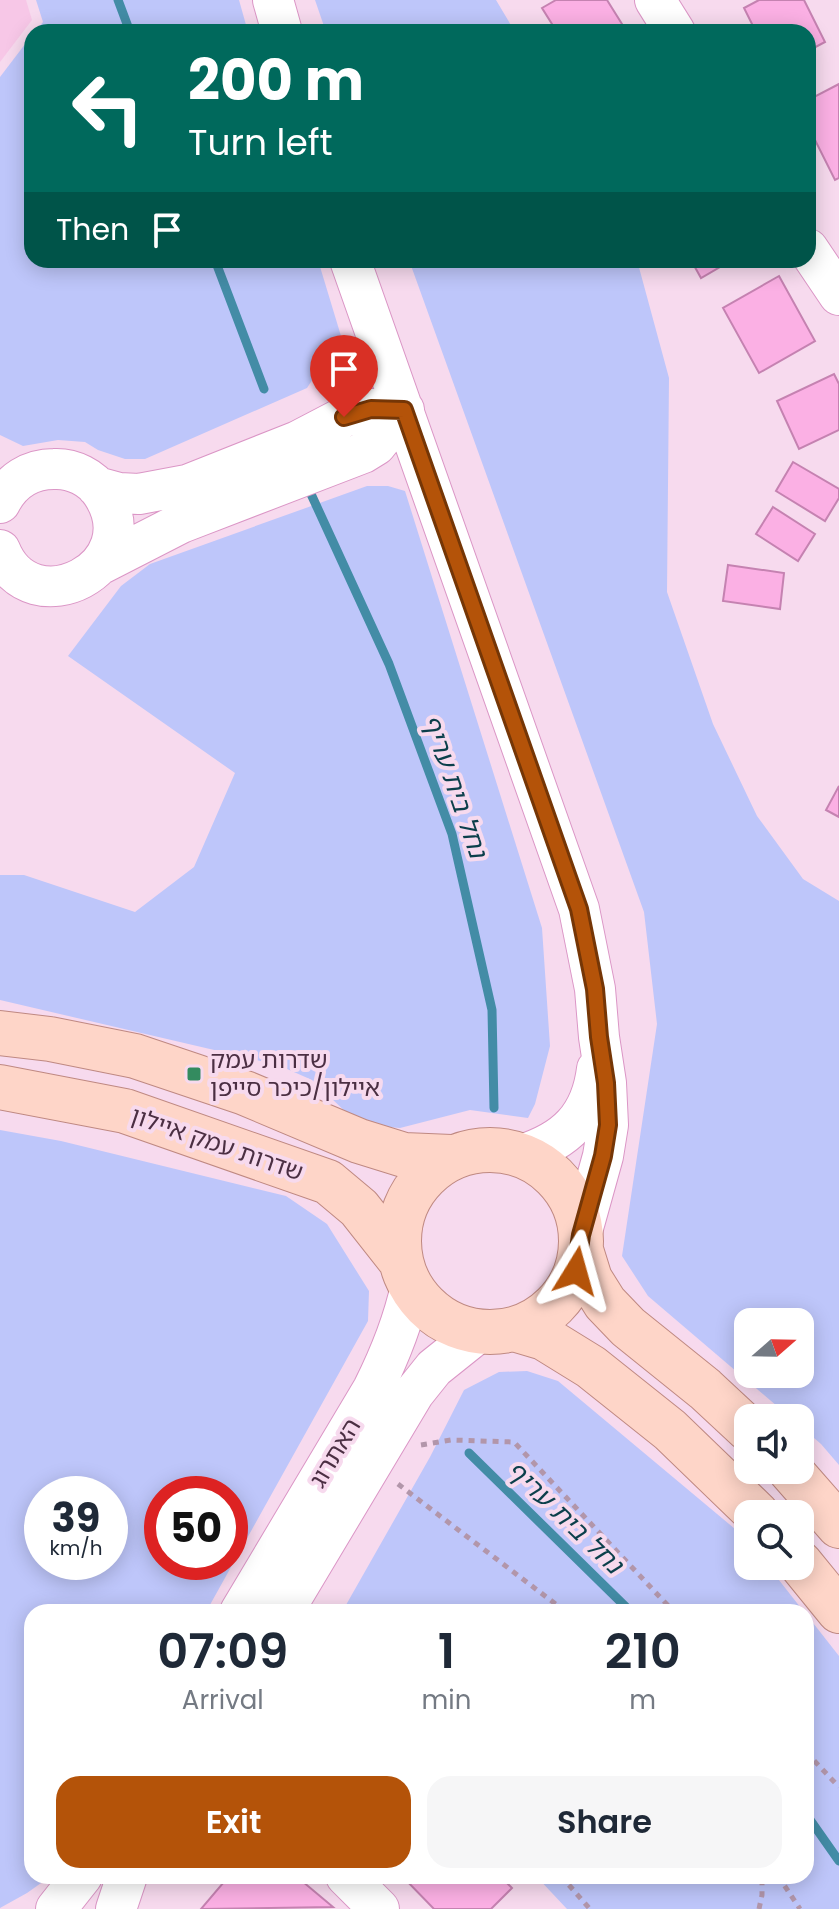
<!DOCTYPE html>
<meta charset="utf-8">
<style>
:root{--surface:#fff;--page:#f6f6f7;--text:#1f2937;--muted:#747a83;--accent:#b45309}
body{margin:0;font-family:Poppins,"Noto Sans Hebrew",sans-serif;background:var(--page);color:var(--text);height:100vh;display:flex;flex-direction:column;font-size:30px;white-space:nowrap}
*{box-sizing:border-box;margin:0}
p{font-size:26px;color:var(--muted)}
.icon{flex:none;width:44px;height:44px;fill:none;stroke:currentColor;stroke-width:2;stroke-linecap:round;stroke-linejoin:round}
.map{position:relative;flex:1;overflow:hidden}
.drawer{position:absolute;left:24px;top:1604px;width:790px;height:280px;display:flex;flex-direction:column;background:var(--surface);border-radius:24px;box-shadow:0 4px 20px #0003}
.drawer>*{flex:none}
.hud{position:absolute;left:24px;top:24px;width:792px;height:244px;border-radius:24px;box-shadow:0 4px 20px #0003;background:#00695c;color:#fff;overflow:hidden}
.needle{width:52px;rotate:70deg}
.controls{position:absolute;left:734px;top:1308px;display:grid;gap:16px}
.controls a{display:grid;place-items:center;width:80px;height:80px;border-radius:16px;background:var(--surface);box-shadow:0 4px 20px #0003;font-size:40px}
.speed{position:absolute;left:24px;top:1476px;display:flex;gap:16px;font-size:40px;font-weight:700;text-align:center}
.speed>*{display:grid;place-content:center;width:104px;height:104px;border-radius:50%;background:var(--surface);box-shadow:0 4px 20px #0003;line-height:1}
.speed small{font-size:20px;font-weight:400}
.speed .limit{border:12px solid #d22;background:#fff;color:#111}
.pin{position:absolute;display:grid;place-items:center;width:68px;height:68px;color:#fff;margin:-82px -34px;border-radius:50% 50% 50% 0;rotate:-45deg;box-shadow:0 0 8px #0007}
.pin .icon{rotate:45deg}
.me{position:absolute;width:88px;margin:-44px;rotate:8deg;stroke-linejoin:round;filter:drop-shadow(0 0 6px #0008)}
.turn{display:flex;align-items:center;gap:28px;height:168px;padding:0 32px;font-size:36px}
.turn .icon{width:104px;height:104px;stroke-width:2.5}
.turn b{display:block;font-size:56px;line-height:68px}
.then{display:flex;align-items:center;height:76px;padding:0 32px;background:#0003;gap:16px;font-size:30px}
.eta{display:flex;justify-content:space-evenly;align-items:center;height:136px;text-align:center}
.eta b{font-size:48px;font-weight:600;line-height:56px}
.action{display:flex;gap:16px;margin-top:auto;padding:16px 32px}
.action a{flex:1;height:92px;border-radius:24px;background:var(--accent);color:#fff;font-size:32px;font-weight:600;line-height:92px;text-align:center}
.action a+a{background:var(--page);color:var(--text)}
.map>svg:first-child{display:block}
</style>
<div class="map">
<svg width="839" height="1909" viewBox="0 0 839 1909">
<rect width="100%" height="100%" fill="#f7daee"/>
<!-- built -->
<path fill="#f7c7e7" d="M0,0H26L32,20L0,62Z"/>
<!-- green -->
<path fill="#bec6fa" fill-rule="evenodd" d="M36,0H239L248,32H35L43,22Z
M315,0H496L515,32H326Z
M32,35V260H318L341,336L307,388L145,459H125L98,450L85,442L58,440L23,446L0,435V77Z
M409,260H637L669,378L667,592L713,724L757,816L803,879L839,901V1465L821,1444L800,1426V1418H791L648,1296L622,1256L657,1024L644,912ZM748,1322H800V1374H748Z
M367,486H388L405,491L542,928L550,1046L535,1104L528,1118L470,1110L400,1128L375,1126L350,1116L312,1080L278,1065L0,1000V875H24L135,912L194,867L235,773L68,656L121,586L150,564Z
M0,1130L61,1141L286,1196L327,1224L369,1291L368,1321L206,1612H32V1876H51L27,1893L0,1908ZM42,1494H110V1562H42ZM162,1494H230V1562H162Z
M527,1371L558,1381L747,1539L748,1566H768L804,1612H342L430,1457L464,1390L499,1372Z
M806,1614L839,1656V1909H567L536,1876H806Z"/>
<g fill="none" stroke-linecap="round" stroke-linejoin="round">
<!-- stream -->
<path stroke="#438ca6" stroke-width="9" d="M118,0L130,32
M215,260L264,389
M311,494L389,664L452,834L492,1010L494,1108
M469,1453L631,1612
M806,1814L839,1861"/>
</g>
<!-- building -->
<path fill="#fbb0e4" stroke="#c582b1" stroke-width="2" d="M556,0H607L627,32H557L542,8Z
M759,0H804L825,42L808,51V32H756L744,8Z
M839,84V178L835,180L808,126V100Z
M691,260H732L701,278Z
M779,276L815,341L759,373L723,308Z
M834,374L839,384V430L799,449L777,401Z
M793,462L839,489V498L825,521L776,491Z
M773,507L815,534L798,561L756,534Z
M728,565L784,573L780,609L723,601Z
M839,786V817L826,810Z
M229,1876H296L333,1907L201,1909Z
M402,1876H500L512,1888L491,1909H434Z"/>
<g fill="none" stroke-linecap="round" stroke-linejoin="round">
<!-- minor casing -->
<g stroke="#db96c6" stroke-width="42">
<path id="minor" d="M273,0L282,32
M655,0L675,32
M808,249L839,295
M350,260L579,909L595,989L599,1037L606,1083L608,1125L603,1156L581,1235
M97,487L119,493L139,494L187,485L298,441L344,417L371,409L404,410
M0,503C11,481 30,469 54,469C73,468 92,478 102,493C151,567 31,628 0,550
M99,565L181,523L363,453L376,445L404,410
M521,1155C566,1141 591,1117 597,1069
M240,1612L373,1389C390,1355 403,1323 411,1286
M283,1612L414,1393L434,1368L479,1332
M346,1876L379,1909
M56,1909L82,1876
M116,1909L127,1876"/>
</g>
<!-- major casing -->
<g stroke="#bf8982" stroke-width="46">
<path id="major" d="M0,1033L50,1039L135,1056L245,1093L359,1141L404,1155L451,1157
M0,1087L125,1111L328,1182L359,1208L400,1260
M399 1241a91 91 0 1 1 182 0a91 91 0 1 1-182 0Z
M581,1250L590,1279L605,1303L628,1327L705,1389L748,1429
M514,1329L544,1338L591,1367L670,1430L757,1514
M790,1470L839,1526
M800,1563L839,1611"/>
</g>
<!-- path -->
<path stroke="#b296aa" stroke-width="5" stroke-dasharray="6 6" stroke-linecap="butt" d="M421,1445L451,1440L514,1442L674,1612
M398,1484L566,1612
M806,1752L839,1787
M561,1876L590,1909
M778,1876L800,1909
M759,1909L762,1895V1876"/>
<!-- minor -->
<use href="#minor" stroke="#fff" stroke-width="40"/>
<!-- major -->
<use href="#major" stroke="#fed5c8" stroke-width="44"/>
</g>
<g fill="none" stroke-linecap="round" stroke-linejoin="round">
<!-- route casing -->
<g stroke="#753606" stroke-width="20">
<path id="route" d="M344,417L371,409L404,410L579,909L595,989L599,1037L606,1083L608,1125L603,1156L581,1235L576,1271"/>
</g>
<!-- route -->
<use href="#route" stroke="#b45309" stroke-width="14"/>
</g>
<!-- markers -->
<rect fill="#338b5f" stroke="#f7daee" stroke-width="3" x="186" y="1066" width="16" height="16" rx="4"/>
<g text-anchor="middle" stroke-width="8" stroke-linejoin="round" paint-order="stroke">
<!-- poi labels -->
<g font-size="24" fill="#4b2f43" stroke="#f7daee" text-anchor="start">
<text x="210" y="1068">שדרות עמק<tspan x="210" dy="28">איילון/כיכר סייפן</tspan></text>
</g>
<!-- street labels -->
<g font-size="24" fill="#4b2f43" stroke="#f7daee">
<text transform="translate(217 1144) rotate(19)" y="8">שדרות עמק איילון</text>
<text transform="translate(335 1453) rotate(-59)" y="8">האתרוג</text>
</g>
<!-- water labels -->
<g font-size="26" font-style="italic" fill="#0b3f4b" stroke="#f7daee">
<text transform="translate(455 786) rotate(71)" y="9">נחל בית עריף</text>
<text transform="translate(565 1517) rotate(44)" y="9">נחל בית עריף</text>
</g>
</g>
</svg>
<div class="controls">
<a><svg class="needle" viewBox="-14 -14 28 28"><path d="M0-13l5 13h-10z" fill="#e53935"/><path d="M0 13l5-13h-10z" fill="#747a83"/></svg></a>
<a><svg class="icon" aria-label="sound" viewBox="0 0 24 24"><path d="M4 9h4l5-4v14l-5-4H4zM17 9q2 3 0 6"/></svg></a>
<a><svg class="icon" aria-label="search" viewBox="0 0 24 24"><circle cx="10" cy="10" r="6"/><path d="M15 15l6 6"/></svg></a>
</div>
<div class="speed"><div>39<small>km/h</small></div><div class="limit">50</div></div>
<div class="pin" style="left:344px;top:417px;background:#d93025"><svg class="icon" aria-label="arrive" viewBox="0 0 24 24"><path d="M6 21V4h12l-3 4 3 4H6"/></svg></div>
<svg class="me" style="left:576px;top:1271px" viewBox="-20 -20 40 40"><path d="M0-17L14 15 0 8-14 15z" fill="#b45309" stroke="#fff" stroke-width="4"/></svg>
<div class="hud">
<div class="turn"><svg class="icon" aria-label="left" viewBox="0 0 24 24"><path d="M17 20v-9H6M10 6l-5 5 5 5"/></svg><div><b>200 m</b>Turn left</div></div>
<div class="then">Then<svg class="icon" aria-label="arrive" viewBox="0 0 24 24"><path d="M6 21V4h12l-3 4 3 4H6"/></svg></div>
</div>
<section class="drawer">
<div class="eta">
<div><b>07:09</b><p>Arrival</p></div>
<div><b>1</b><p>min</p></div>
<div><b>210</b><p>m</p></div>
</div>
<div class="action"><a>Exit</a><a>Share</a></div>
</section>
</div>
